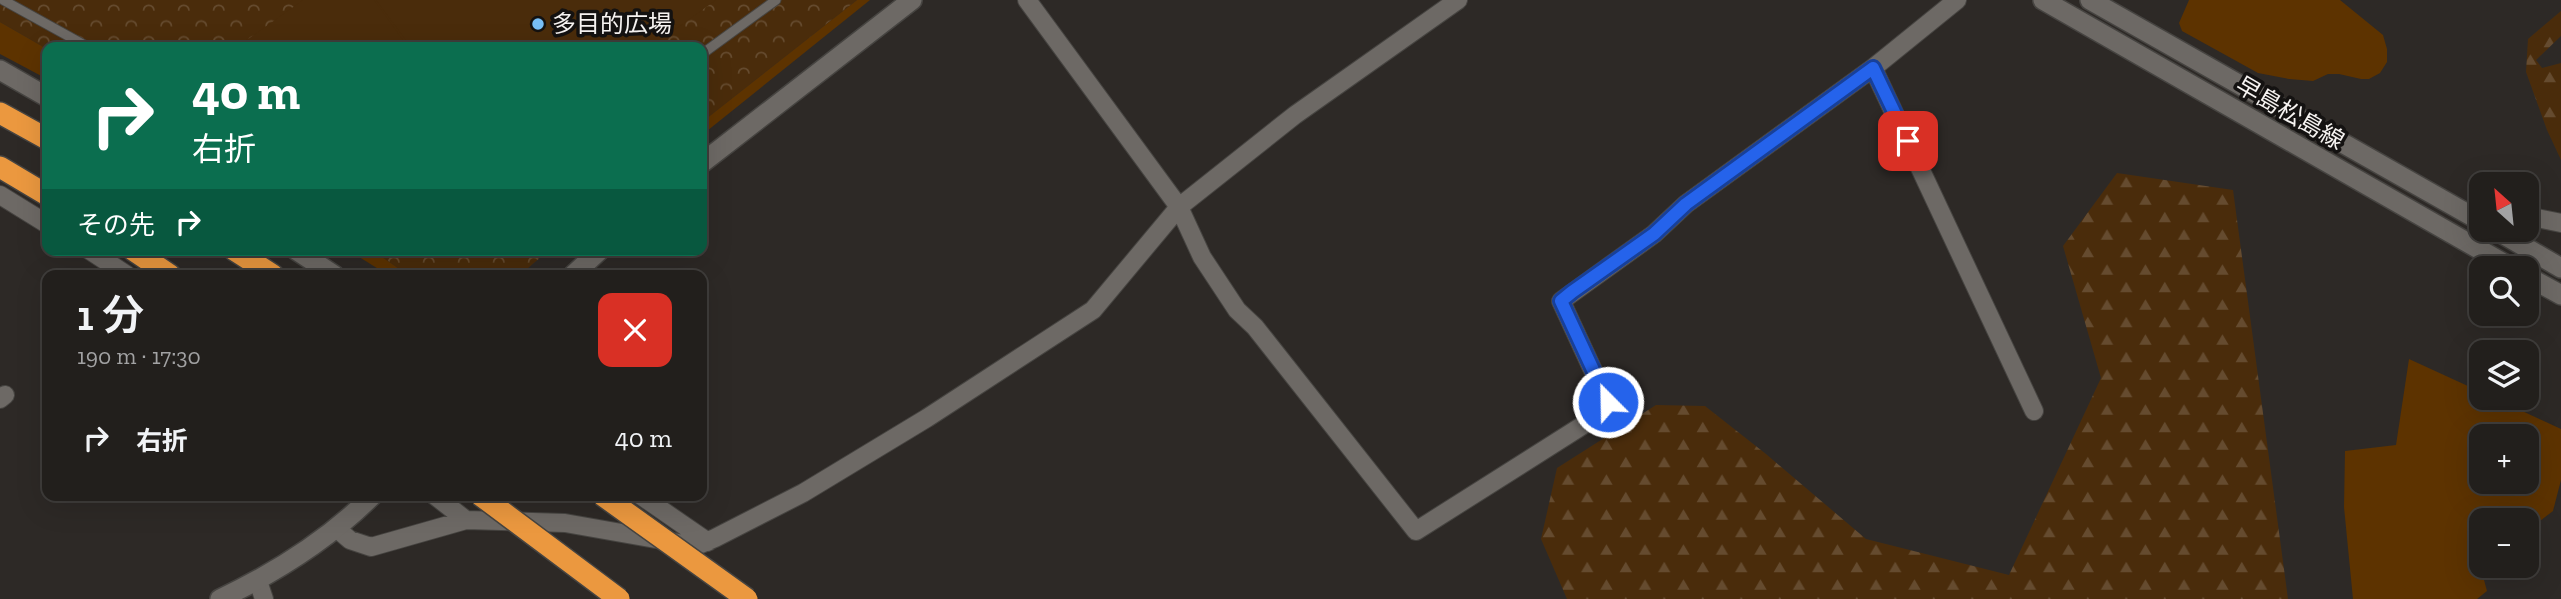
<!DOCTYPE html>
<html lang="ja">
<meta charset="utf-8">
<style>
:root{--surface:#221f1c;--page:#2a2725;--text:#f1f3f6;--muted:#a2a2a3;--line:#3f3d3b}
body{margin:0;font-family:"Zilla Slab","Noto Sans JP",serif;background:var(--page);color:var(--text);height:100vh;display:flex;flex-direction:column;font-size:26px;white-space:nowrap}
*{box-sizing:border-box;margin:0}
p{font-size:23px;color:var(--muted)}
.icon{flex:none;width:38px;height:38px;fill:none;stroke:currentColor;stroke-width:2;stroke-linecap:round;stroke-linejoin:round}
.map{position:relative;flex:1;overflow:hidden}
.details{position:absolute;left:42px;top:270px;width:665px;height:231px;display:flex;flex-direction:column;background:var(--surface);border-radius:14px;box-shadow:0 7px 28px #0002,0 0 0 2px var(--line)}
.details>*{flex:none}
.guide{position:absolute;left:42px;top:42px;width:665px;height:214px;border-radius:14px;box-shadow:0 7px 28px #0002,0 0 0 2px var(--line);background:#0b6e4f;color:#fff;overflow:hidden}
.needle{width:46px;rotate:333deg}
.controls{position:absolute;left:2469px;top:172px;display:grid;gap:14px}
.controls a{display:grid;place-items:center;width:70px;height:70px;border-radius:14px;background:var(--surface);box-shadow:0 7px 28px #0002,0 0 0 2px var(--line);font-size:35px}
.pin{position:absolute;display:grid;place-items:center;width:60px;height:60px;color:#fff;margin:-30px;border-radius:14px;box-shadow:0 4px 10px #0006}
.me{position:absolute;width:77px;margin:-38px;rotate:337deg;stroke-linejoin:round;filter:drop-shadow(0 0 5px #0008)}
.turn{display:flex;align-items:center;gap:24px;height:147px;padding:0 35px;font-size:32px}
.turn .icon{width:91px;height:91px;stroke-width:2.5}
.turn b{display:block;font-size:49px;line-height:60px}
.then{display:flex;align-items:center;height:66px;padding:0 35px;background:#0003;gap:14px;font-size:26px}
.round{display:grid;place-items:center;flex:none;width:74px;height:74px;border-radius:14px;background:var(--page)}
.headline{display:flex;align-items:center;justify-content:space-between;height:119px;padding:0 35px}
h1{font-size:42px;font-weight:600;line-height:52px}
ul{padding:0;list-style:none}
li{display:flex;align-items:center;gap:21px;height:98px;padding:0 35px}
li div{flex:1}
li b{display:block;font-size:26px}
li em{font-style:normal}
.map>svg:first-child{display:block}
</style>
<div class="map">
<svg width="2561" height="599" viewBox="0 0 2561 599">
<defs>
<pattern id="forest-firs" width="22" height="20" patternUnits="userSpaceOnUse" patternTransform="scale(1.75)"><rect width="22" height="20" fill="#4a2c0b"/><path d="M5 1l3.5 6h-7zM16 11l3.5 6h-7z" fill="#654b2f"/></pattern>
<pattern id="park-crowns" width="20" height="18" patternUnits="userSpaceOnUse" patternTransform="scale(1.75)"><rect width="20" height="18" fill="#4a2c0b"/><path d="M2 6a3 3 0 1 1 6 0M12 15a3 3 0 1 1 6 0" fill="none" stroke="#654b2f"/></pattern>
</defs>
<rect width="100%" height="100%" fill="#2d2926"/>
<!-- forest -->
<path fill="url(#forest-firs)" d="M2561,11V36L2536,60L2542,68L2561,63V160L2547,130L2526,72L2528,39Z
M2117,173L2233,190L2288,599H1567L1541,539L1557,468L1656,405L1705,406L1766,454L1866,539L2009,575L2101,378L2063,246Z"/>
<!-- park -->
<path fill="url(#park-crowns)" d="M0,0H857L702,122V47L47,49L0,22Z
M372,250H549L520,275H408Z"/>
<!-- pitch -->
<path fill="#4a2c0b" d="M303,0H374L408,47H237Z
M376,0H716L651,47H411Z"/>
<!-- water -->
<path fill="#5d3300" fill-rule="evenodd" d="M857,0H870L702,135V122Z
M2189,0H2340L2383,35L2387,49V62L2380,73L2369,79H2361L2339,74H2328L2313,81L2289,79L2258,73L2182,31L2179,23Z
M0,22L47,49V79L0,54Z
M348,250H372L408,275H388Z
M2409,359L2481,392L2482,397H2492L2561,429V480L2553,511L2527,531V520H2482L2480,565L2487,591L2477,599H2353L2344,507L2345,451L2396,445ZM2482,436H2527V481H2482Z"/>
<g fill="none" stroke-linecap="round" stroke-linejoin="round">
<!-- service casing -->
<g stroke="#464441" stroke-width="11">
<path id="service" d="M3,0L88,47
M702,54L776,0"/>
</g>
<!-- minor casing -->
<g stroke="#464441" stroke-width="20">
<path id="minor" d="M1027,0L1179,207L1202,257L1237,310L1255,327L1416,531L1588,422L1601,406L1608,403L1561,301L1654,234L1686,204L1873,68L1957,0
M1873,68L2034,411
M0,195L47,224
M2527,216L2561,223
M89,250L127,275
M0,399L5,395
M434,495L466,520L565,523L684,544H701L715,538L803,493L927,418L1093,310L1179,207L1295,115L1458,0
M640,495L708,542
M336,528L350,540L371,547L466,520
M258,581L264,599"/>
</g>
<!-- tertiary casing -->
<g stroke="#464441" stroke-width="22">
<path id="tertiary" d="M0,70L47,97
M702,163L912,0
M296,250L334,275
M573,275L600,250
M220,599C277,572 328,540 373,495"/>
</g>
<!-- secondary casing -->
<g stroke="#464441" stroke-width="22">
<path id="secondary" d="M2043,0L2512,268
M2090,0L2482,222
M2494,229L2561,268
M2527,276L2561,295"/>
</g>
<!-- motorway casing -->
<g stroke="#464441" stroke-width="24">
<path id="motorway" d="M0,113L47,139
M0,167L47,195
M133,250L170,275
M234,250L273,275"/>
</g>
<!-- service -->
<use href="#service" stroke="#6d6965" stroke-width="9"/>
<!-- minor -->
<use href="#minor" stroke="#6d6965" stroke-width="18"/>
<!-- tertiary -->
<use href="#tertiary" stroke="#6d6965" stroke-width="19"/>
<!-- secondary -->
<use href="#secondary" stroke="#6d6965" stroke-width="19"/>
<!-- motorway -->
<use href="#motorway" stroke="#eb983f" stroke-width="21"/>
<!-- motorway-bridge casing -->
<g stroke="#464441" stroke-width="24" stroke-linecap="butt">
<path id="motorway-bridge" d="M480,495L619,599
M602,495L747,599"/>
</g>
<!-- motorway-bridge -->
<use href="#motorway-bridge" stroke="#eb983f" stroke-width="21"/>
</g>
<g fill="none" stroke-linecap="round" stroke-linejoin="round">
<!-- route casing -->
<g stroke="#184099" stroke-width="18">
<path id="route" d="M1608,402L1561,301L1572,292L1654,234L1686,204L1873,68L1908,141"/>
</g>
<!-- route -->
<use href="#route" stroke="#2563eb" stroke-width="12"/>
</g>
<!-- markers -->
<circle fill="#78bff7" stroke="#141211" stroke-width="2.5" cx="538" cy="24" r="7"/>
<g text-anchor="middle" stroke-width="7" stroke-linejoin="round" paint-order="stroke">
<!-- poi labels -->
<g font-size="24" fill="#f6f3f1" stroke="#141211" text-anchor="start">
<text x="552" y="32">多目的広場</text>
</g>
<!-- street labels -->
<g font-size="24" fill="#f6f3f1" stroke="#141211">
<text transform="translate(2290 113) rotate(30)" y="8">早島松島線</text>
</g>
</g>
</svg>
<div class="controls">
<a><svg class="needle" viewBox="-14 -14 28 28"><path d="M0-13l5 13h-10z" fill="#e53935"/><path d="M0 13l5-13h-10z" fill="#a2a2a3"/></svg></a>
<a><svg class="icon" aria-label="search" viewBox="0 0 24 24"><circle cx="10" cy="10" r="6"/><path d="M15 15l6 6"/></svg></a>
<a><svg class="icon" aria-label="layers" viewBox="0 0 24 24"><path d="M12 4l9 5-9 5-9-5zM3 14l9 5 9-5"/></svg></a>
<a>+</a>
<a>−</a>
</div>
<div class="pin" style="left:1908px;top:141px;background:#d93025"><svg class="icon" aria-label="arrive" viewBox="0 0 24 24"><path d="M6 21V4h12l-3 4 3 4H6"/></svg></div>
<svg class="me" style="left:1608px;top:402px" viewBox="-20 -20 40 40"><circle r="17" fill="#2563eb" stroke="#fff" stroke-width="3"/><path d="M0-11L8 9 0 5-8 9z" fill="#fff"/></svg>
<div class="guide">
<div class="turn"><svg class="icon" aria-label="right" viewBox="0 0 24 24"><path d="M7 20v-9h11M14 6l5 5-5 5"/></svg><div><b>40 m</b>右折</div></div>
<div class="then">その先<svg class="icon" aria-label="right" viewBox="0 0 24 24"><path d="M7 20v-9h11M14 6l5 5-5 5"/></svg></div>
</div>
<section class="details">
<div class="headline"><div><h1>1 分</h1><p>190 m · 17:30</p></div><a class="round" style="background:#d93025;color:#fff"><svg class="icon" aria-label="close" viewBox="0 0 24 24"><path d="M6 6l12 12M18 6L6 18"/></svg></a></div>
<ul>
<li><svg class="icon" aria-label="right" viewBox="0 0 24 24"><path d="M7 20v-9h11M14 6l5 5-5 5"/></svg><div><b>右折</b></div><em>40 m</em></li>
</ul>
</section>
</div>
